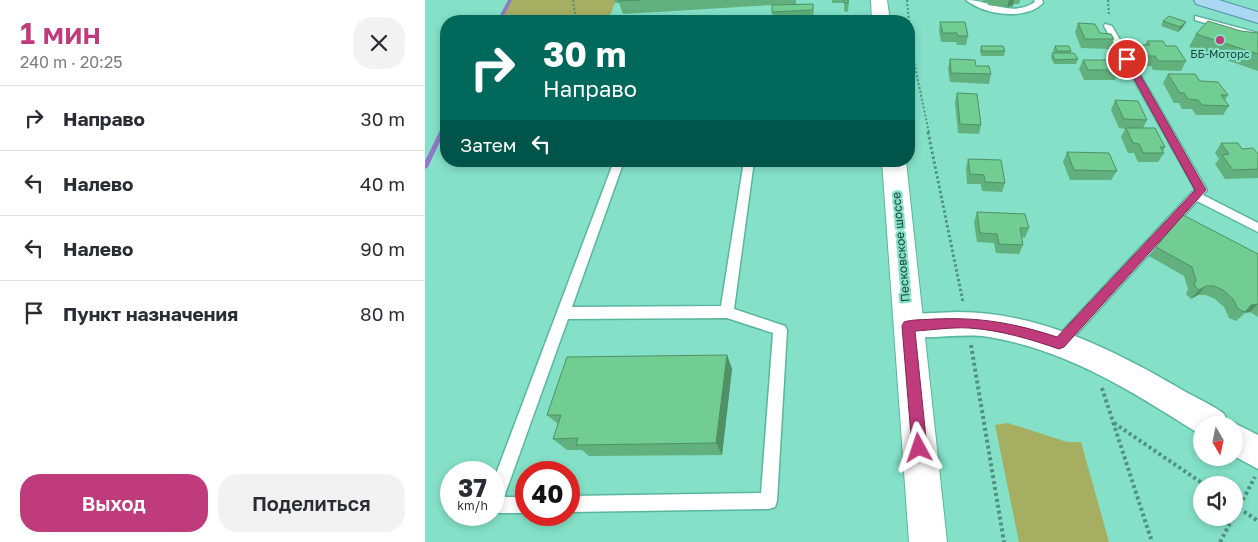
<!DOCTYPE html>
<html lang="ru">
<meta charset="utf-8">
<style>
:root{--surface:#fff;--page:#f2f2f3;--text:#2b2b33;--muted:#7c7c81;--line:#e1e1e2;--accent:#c03b7c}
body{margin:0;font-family:"Golos Text",sans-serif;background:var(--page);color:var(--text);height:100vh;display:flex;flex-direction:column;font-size:19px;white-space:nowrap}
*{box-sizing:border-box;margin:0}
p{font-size:16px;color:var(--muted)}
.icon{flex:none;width:28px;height:28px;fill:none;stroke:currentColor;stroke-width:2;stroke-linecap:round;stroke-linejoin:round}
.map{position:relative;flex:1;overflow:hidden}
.drawer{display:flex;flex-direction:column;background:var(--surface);width:425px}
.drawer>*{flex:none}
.guide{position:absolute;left:15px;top:15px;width:475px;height:152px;border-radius:20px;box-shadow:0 2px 8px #0003;background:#00695c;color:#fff;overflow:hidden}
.needle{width:32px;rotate:171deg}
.buttons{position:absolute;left:768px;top:416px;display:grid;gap:10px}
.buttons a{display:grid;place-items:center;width:50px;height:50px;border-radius:50%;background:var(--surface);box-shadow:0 2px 8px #0003;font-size:25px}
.speed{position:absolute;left:15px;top:461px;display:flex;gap:10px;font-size:25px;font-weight:700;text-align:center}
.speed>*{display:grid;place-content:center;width:65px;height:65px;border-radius:50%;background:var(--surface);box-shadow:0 2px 8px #0003;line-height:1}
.speed small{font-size:12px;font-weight:400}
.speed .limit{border:8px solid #d22;background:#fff;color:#111}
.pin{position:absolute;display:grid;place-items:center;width:42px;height:42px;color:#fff;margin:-21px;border:2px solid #fff;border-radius:50%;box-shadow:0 1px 5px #0007}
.me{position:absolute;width:55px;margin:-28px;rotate:355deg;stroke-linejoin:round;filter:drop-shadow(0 0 4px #0008)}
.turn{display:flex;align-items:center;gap:18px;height:105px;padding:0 20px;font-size:22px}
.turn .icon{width:65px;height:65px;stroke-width:2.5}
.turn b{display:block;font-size:35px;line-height:42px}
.then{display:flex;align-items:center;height:48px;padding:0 20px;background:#0003;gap:10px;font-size:19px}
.round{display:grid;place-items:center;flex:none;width:52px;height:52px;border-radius:20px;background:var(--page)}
.head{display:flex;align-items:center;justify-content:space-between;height:85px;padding:0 20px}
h1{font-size:30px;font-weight:600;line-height:38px;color:var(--accent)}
.primary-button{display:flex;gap:10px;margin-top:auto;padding:10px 20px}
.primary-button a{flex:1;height:58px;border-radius:20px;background:var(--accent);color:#fff;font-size:20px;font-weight:600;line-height:58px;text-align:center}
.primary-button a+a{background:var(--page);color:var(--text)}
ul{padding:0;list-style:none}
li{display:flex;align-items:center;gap:15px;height:65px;padding:0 20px;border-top:1px solid var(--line)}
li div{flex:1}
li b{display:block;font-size:19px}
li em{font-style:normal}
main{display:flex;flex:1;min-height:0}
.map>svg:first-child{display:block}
</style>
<main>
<section class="drawer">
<div class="head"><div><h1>1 мин</h1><p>240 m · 20:25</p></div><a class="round"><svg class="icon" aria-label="close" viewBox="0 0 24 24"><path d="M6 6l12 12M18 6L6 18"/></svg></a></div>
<ul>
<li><svg class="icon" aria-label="right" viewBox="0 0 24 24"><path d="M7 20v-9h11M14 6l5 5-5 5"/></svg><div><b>Направо</b></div><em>30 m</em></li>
<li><svg class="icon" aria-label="left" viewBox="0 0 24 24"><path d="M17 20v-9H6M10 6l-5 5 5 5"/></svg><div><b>Налево</b></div><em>40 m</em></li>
<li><svg class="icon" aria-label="left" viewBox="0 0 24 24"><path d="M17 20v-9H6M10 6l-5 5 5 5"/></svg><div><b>Налево</b></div><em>90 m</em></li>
<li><svg class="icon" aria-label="arrive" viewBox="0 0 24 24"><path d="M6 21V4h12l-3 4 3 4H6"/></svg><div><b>Пункт назначения</b></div><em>80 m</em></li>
</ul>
<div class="primary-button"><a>Выход</a><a>Поделиться</a></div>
</section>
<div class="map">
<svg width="833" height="542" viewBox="0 0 833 542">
<rect width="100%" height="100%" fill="#84e1c7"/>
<!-- green -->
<path fill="#a5ae61" d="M85,0H191L183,21H74Z
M583,423L642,442H656L684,542H594L570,425Z"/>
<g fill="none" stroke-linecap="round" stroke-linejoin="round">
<!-- stream -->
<path fill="#8e79cb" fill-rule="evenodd" d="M83,0H87L76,21H72Z
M21,122V129L3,167L0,169V161L18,124Z"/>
<!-- service casing -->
<g stroke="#59b69e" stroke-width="3">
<path id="service" d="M541,0C565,0 586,18 610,2L609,0H617L618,3C600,21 560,15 541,0Z
M770,16L833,33V38L770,20Z
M680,24L687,26L782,190L778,195L833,223V232L772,201L640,347L635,349L630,347L628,343L630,339L770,189L679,26Z
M189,161H199L147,307L296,306L319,161H329L309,309L360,326L362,330L352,501L350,507L344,509L144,512V496L336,493L348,333L302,318L143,319L79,497H101V513H69V479Z"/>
</g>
<!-- minor casing -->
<g stroke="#59b69e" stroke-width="3">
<path id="minor" d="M533,312C614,312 691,351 759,391C768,396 793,408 799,414C801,417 802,422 803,425H776V435C710,393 643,350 564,337C536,332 497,342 473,334L469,326L473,318L483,314Z
M809,423L833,435V469L809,456V425H803Z"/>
</g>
<!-- tertiary casing -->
<g stroke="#59b69e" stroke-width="2">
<path id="tertiary" d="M446,0H462L465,21H447Z
M457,161H481L522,542H484Z"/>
</g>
<!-- primary casing -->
<g stroke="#5291a9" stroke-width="2">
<path id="primary" d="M769,0H794L833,12V23L771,4Z"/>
</g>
<!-- path-far2 -->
<path stroke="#4f9280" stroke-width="2" stroke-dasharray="2 2" stroke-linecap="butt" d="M148,0L151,21
M482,0L487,52L504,133
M683,0L684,16"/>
<!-- path-far1 -->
<path stroke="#4f9280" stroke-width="3" stroke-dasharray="2.5 2.5" stroke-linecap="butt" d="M503,132L538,302"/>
<!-- path -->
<path stroke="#4f9280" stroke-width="4" stroke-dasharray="3 3" stroke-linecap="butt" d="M546,345L579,542
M677,388L727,542
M689,423L780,485
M809,505L833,521
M795,542L830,477"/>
<!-- service -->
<use href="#service" fill="#fff" fill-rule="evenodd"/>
<!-- minor -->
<use href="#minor" fill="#fff" fill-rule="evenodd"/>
<!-- tertiary -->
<use href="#tertiary" fill="#fff" fill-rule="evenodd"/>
<!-- primary -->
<use href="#primary" fill="#aad7f1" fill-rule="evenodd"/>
</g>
<!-- wall -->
<path fill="#61b07e" d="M189,0H371V4H388L389,19L348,21L347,12V5L198,14L194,3H190Z
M407,0H424L423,12L419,11V3H407Z
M558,0H595L594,4H588V6L582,7L569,6L563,5V2H558Z
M738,21L758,27L753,32L736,26Z
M515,22L543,36L541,45H532L531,42H516L514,31Z
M653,23L689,39L685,49L656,48L650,32Z
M816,31L833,33V71L764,47L771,34Z
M722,41L741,46L761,61L756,71L728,70L726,66H719L712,54L716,45H720Z
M556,46L580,51L579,56H556L555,51Z
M630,46L646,51V53L653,59L651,64H629L626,58L627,53H629L628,51Z
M525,59L551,66L566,74L564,84L525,82L523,69Z
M658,60L694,70L690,80H659L654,69Z
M743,74L775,81L803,95L800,100L804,106L798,115H771L767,109H757L754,103H749L738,83Z
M532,93L556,125L554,134L533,133L530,102Z
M690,100L722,120L718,128L740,147L738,151L739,153L733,162H713L709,153H703L696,137L700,129L694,128L686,110Z
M796,143L817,149L833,154V178L800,179L790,164L794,159L790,153Z
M642,152L692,171L686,180H645L638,162Z
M543,159L580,183L577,192L557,191L556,184H542L541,168Z
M552,212L604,228L600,238L597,237L598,245L594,254L571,253L569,243L552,242L549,222Z
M731,247L833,254V317L825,312L820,313L811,321L804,318L799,307L790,299L781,295H773L766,299L761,294L763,289L759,276L724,256Z
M302,355L307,369L297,455L164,456L157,450H142L128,439L133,424L122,415Z"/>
<!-- shaded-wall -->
<path fill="#4f9066" d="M584,0H589L588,6L582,7Z
M761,22L758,27L753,32L755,27Z
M781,286L773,295L766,299L774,290Z
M833,304L825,312L820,313L826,305Z
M302,355L307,369L297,455L291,443Z"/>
<!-- building -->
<path fill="#71cd92" stroke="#4f9066" d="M194,0H215L193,1Z
M419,0H423V3L419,2Z
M388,4V10L347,12V5Z
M744,16L761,22L755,27L738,21Z
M783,21L816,31L833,33V54L771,34Z
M515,22H540L543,36H533L532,33H518Z
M653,23L670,24L675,33L686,34L689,39H660Z
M722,41H738L741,46H751L761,61H733L730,56H723L716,45H725Z
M556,46H578L580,51H557Z
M630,46H644L646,51H632Z
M627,53H649L653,59L630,60Z
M525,59L550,60L551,66H564L566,74L526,73Z
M658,60H689L694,70H663Z
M743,74H770L775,81L793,82L803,95H796L804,106L777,105L773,100L763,99L759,93H755Z
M532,93L552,94L556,125L535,124Z
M690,100L713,101L722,120L699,119Z
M701,128H730L740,147H735L739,153H718L714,144L708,143Z
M796,143H813L817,149L828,148L833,154V169L808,170L797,155L804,154Z
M642,152L684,153L692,171L649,170Z
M543,159L576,160L580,183L560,182L559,175L545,174Z
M552,212L600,214L604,228H595L598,245L574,244L572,234L555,233Z
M758,215L833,254V304L826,305L820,312L813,309L808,299L798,290L789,286H781L774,290L769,285L771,280L767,267L731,247Z
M302,355L291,443L151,445L153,438L128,439L136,415H122L142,357Z"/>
<!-- route -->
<path fill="#c03b7c" stroke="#7d2651" d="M699,57L706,59L781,190L639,347L634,349C605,339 575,330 544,328C526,327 508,330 490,331L502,448L500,454L494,456L489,454L487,448L477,326L479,322C488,319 500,320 510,319C555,317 589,323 632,337L770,190L698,59Z"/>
<!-- markers -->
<circle fill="#c03b7c" stroke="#84e1c7" stroke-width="2" cx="795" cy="40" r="5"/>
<g text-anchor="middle" stroke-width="4.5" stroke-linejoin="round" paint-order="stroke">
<!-- far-poi labels -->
<g font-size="11" fill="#183f36" stroke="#84e1c7">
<text x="795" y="58">ББ-Моторс</text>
</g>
<!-- street labels -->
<g font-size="12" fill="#183f36" stroke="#84e1c7">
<text transform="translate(476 247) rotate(-95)" y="4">Песковское шоссе</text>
</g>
</g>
</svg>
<div class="buttons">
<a><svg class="needle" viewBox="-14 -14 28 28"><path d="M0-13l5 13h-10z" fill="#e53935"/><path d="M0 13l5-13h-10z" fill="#7c7c81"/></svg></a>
<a><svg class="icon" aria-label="sound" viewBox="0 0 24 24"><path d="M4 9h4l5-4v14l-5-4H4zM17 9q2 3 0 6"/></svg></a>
</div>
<div class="speed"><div>37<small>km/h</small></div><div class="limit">40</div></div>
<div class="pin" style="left:702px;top:59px;background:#d93025"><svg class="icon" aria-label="arrive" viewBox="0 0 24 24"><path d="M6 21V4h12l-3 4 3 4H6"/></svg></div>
<svg class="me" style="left:494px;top:448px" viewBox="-20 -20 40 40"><path d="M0-17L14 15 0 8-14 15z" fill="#c03b7c" stroke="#fff" stroke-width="4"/></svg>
<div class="guide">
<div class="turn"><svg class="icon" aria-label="right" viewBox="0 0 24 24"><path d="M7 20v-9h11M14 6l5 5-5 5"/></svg><div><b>30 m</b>Направо</div></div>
<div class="then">Затем<svg class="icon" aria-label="left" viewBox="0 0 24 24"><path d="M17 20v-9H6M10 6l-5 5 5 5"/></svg></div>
</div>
</div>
</main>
